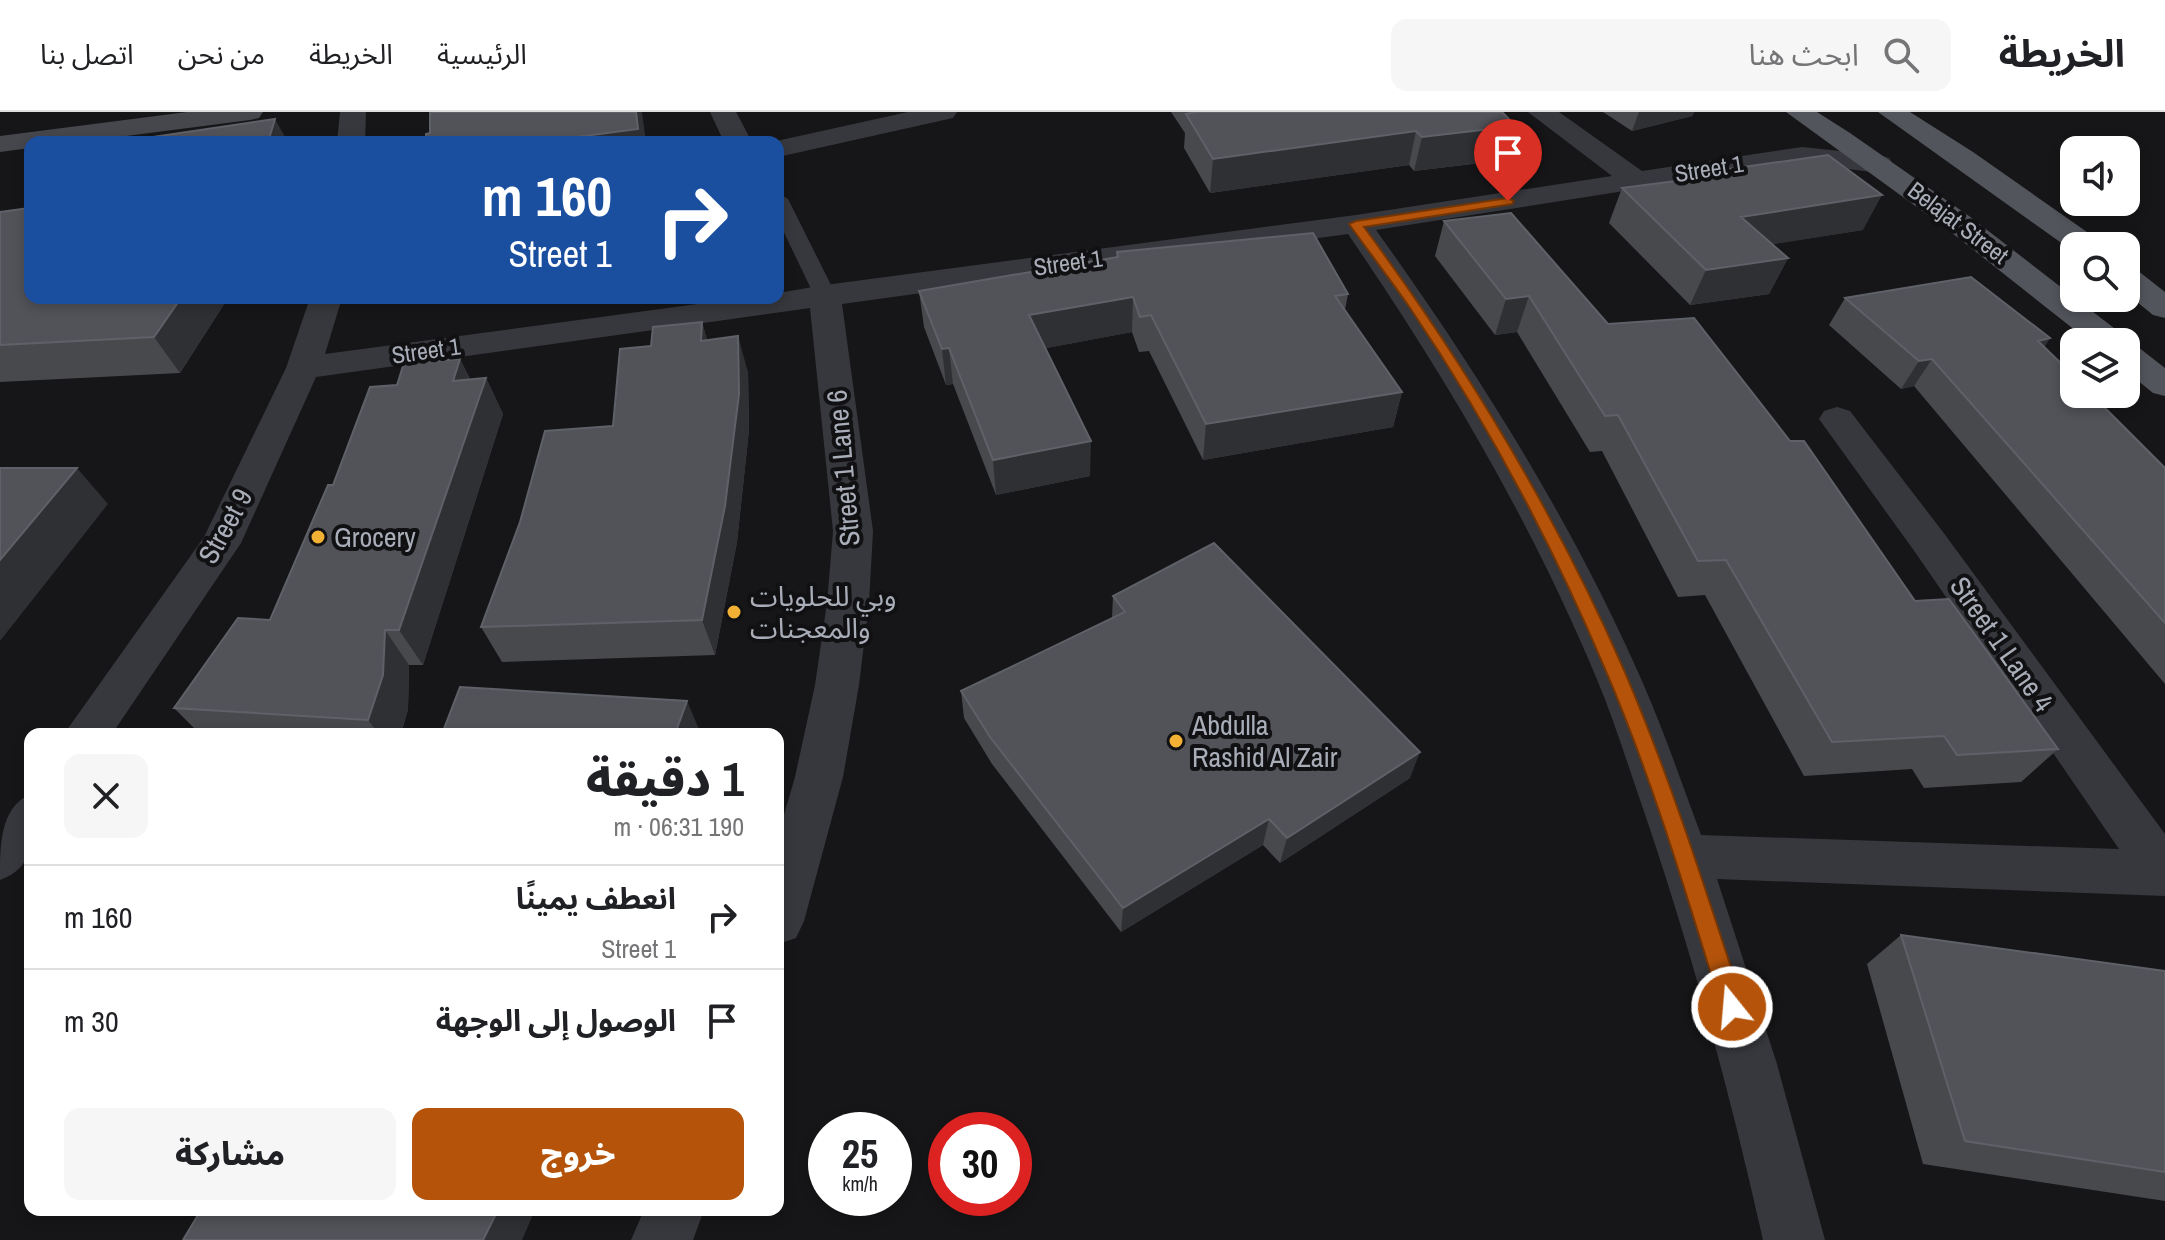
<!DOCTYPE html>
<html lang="ar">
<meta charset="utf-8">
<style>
:root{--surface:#fff;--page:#f6f6f6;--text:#202124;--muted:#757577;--line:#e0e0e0;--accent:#b45309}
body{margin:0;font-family:"Archivo Narrow","Noto Sans Arabic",sans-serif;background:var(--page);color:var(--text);direction:rtl;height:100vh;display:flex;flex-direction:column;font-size:30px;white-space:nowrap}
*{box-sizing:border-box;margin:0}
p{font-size:26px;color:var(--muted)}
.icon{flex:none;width:44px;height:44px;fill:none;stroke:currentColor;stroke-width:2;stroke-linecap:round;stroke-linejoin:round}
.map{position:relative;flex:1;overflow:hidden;direction:ltr}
.details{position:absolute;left:24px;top:616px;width:760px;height:488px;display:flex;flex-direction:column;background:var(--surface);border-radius:16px;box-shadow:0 4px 12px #0003;direction:rtl}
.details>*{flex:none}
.banner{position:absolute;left:24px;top:24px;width:760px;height:168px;border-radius:16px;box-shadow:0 4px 12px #0003;direction:rtl;background:#1a4fa0;color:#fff;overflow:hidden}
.buttons{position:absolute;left:2060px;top:24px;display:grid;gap:16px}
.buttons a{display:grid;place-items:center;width:80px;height:80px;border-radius:16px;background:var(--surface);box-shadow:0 4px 12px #0003;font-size:40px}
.speed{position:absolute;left:808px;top:1000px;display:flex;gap:16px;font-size:40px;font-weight:700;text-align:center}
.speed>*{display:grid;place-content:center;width:104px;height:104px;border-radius:50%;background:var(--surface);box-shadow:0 4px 12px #0003;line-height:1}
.speed small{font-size:20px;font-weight:400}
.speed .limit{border:12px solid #d22;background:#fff;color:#111}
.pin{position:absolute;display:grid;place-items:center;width:68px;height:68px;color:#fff;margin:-82px -34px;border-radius:50% 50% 50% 0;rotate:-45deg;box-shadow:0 0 8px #0007}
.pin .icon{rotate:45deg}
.me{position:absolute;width:88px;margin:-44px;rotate:343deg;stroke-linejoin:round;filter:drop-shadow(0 0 6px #0008)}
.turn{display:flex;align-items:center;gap:28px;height:168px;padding:0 40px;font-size:36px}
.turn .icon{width:104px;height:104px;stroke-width:2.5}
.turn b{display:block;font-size:56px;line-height:68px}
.round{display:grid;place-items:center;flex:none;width:84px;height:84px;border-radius:16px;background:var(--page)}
.head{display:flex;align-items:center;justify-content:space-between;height:136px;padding:0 40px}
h1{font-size:48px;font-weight:800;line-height:60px}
.action{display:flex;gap:16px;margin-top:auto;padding:16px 40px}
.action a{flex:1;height:92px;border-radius:16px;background:var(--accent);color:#fff;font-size:32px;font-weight:800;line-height:92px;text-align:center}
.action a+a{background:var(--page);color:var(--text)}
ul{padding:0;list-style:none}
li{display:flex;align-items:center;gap:24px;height:104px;padding:0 40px;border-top:2px solid var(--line)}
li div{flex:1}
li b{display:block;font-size:30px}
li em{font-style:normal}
header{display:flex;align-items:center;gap:48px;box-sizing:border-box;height:112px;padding:0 40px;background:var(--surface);border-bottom:2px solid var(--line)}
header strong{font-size:38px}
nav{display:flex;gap:44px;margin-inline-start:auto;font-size:28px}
.search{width:560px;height:72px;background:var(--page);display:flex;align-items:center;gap:20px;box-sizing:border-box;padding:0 28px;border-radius:16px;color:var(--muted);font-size:30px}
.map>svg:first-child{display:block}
</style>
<header>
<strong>الخريطة</strong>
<div class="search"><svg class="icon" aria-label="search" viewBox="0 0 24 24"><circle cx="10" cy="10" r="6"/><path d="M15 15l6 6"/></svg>ابحث هنا</div>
<nav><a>الرئيسية</a><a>الخريطة</a><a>من نحن</a><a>اتصل بنا</a></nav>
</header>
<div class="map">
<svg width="2165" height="1128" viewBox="0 0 2165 1128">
<rect width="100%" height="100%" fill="#161618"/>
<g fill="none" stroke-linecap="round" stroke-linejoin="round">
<!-- service -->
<path fill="#37383d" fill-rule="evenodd" d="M778,81L788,87L836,183L833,188H817L814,183L778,108Z"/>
<!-- minor -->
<path fill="#37383d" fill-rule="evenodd" d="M340,0H366L365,30H337Z
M710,0H736L752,30H724Z
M908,0H957L953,6L778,45V30H772Z
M1528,0H1559L1642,59L1802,35L1879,43L1889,46L1893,52L1889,58L1879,61L1802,51L1376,118C1477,259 1572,409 1642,569C1664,619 1682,672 1701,723L2119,737L1915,440L1819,307L1824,299L1837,295L1850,299L1943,420L2165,722V784L1717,767L1777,952L1825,1128H1763C1729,976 1688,826 1637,679C1624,641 1612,603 1596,565C1531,409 1444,262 1348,122L842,192L873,419L869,491L859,573L843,665L804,809L796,826L778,832V723L795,665L815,573L827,491L833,419L810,196L316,265L241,431L112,622H64L204,425L286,256L310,186H342L325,242L742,186H778V181L825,173L1356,103L1612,64Z
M30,682C30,719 41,753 0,768C0,731 0,697 30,682Z
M644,1098H704L693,1128H631Z"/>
<!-- secondary -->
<path fill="#45474d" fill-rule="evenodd" d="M187,0H263L259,6L250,8L80,30H30V36L0,40V24Z"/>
<!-- primary -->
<path fill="#53555c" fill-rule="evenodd" d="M1786,0H1817L1850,21L1969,104L2123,223L2128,230L2127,232L2138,235L2165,256V284L2153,281L2126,259V230H2090L1947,117Z
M1878,0H1910L1973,40L2097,127L2101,134H2074V140Z
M2126,155L2137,158L2165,180V206L2153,203L2126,181Z"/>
</g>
<!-- wall -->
<path fill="#47494d" d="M1171,0H1502L1516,14L1506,48L1414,59L1409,53L1210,81L1184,36L1185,21Z
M1603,0H1694L1692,4L1632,19Z
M1702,61L1863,118L1772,132L1788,146L1769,182L1690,193L1609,111L1622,76L1700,66Z
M0,100L228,186L180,261L0,270Z
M1444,109L1608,212L1790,329L1915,489L2058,637L2021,670L1924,676L1912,657L1804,664L1705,483L1678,485L1602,339L1590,340L1517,220L1495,223L1435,144Z
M1117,140L1348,182L1345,198L1402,280L1393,315L1203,348L1149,239L1139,240L1132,220L1046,236L1090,364L996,383L953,272L946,273L924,215L919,179L1116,146Z
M1845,186L2050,226L2044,235L2165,356V572L1914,274L1901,277L1829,213Z
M702,210L707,228L748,260L749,318L737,430L715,543L502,550L481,515L613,314Z
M460,247L470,267L486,266L503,302L423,553H409L408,597L401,622H200L174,596L270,508L397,273Z
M1113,484L1410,666L1280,751L1263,733L1121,820L992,652L964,606L961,579L1112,506Z
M1901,823L2165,859V1089L1923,1052L1867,852Z"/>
<!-- shaded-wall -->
<path fill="#2f3033" d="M636,0H642L646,30H547Z
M1639,0H1694L1692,4L1632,19Z
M275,7L288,30H268Z
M1516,14L1506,48L1414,59L1422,25Z
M1416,19L1409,53L1210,81L1213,47Z
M1882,83L1863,118L1725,140L1741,105Z
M1788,146L1769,182L1690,193L1706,158Z
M1529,184L1517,220L1495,223L1506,187Z
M1133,185L1132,220L1031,239L1029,203Z
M181,186H228L180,261L154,225Z
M702,210L712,245L701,229Z
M738,224L748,260L749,318L737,430L715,543L702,508Z
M2050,226L2030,254L2038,229Z
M949,236L953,272L946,273L942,237Z
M460,247L477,283L453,269Z
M1932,247L1914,274L1901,277L1919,249Z
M486,266L503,302L423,553L399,518Z
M1402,280L1393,315L1203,348L1206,312Z
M1091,329L1090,364L996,383L993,348Z
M77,356L108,392L0,529V448Z
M385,518L409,553L408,597L401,622H379L368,608Z
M687,589L701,622H675Z
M1420,640L1410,666L1280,751L1287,726Z
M1269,707L1263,733L1121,820L1123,796Z
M498,1098H535L522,1128H483Z"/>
<!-- building -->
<path fill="#525359" stroke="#5f6168" stroke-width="2" d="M430,0H636L638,17L547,29V30H426V22L430,21Z
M1196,0H1502L1516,14L1422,25L1416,19L1213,47L1186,2Z
M275,7L268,30H119Z
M1828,43L1882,83L1741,105L1788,146L1706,158L1622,76L1707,65L1702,61Z
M30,96V186H181L154,225L0,233V100Z
M1511,101L1608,212L1694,206L1790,329H1804L1915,489L1949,487L2058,637L1957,643L1944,624L1832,630L1726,448L1698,449L1618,303L1605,304L1529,184L1506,187L1444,109Z
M1313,121L1348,182L1335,184L1402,280L1206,312L1151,203L1140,205L1133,185L1029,203L1091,329L993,348L949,236L942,237L919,179L1118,145L1117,140Z
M1971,165L2050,226L2038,229L2074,264V282H2091L2165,356V511L1932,247L1919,249L1845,186Z
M702,210L701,229L738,224L739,282L725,394L702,508L481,515L520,410L545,319L613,314L620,237L651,234L653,215Z
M460,247L453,269L486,266L399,518H385L383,563L368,608L174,596L238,506L270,508L328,373H333L370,275L397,273L404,251Z
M0,356H77L0,448Z
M1214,431L1420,640L1287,726L1269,707L1123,796L990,625L961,579L1125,500L1113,484Z
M460,575L687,589L675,622H442Z
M1901,823L2165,859V1060L1965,1029Z
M201,1098H498L483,1128H183Z"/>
<!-- route -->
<path fill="#b45309" stroke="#753606" stroke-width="2" d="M1508,86L1514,89L1512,92L1364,115C1466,253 1555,400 1624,558C1671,667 1707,782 1744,895L1740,902L1732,905L1724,902L1721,895C1686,781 1652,666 1605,557C1552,432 1486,308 1410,196C1390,167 1369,140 1349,112L1356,109Z"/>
<!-- markers -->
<g fill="#f2b134" stroke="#111113" stroke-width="3">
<circle cx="318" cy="425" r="8"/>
<circle cx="734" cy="500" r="8"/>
<circle cx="1176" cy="629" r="8"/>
</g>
<g text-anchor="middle" stroke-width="8" stroke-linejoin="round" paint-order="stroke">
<!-- far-street labels -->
<g font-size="24" fill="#a8adb8" stroke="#111113">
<text transform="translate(1709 57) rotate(-9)" y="8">Street 1</text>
<text transform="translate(1958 111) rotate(37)" y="8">Belajat Street</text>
<text transform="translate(1068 151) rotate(-8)" y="8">Street 1</text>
<text transform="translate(426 239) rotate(-8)" y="8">Street 1</text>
</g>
<!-- street labels -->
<g font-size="28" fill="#a8adb8" stroke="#111113">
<text transform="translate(843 356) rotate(-95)" y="10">Street 1 Lane 6</text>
<text transform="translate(225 414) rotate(-61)" y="10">Street 9</text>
<text transform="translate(2002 532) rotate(55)" y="10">Street 1 Lane 4</text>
</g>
<!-- poi labels -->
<g font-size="28" fill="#a8adb8" stroke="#111113" text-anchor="start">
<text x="334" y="435">Grocery</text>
<text x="750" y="494">وبي للحلويات<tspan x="750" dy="32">والمعجنات</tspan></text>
<text x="1192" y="623">Abdulla<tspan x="1192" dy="32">Rashid Al Zair</tspan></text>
</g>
</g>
</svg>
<div class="buttons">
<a><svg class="icon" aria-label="sound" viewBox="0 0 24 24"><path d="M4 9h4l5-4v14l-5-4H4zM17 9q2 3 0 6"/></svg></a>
<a><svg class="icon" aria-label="search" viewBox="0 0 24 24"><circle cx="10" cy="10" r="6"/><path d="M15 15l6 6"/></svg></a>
<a><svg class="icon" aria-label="layers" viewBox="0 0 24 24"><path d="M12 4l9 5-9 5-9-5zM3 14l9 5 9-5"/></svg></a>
</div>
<div class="speed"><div>25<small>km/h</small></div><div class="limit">30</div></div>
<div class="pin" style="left:1508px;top:89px;background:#d93025"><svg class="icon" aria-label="arrive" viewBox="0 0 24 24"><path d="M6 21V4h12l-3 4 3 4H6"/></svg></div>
<svg class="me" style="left:1732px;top:895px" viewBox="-20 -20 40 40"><circle r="17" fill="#b45309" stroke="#fff" stroke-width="3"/><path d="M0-11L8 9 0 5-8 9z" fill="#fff"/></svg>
<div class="banner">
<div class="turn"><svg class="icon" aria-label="right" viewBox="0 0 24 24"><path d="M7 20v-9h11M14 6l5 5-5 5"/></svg><div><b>160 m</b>Street 1</div></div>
</div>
<section class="details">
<div class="head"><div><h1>1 دقيقة</h1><p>190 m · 06:31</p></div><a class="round"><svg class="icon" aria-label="close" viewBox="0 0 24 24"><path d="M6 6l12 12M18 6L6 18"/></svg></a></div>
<ul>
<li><svg class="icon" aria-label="right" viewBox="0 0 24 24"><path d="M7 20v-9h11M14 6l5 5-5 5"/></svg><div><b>انعطف يمينًا</b><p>Street 1</p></div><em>160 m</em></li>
<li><svg class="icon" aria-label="arrive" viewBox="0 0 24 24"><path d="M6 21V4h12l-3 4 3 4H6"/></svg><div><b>الوصول إلى الوجهة</b></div><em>30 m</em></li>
</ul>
<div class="action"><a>خروج</a><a>مشاركة</a></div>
</section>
</div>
